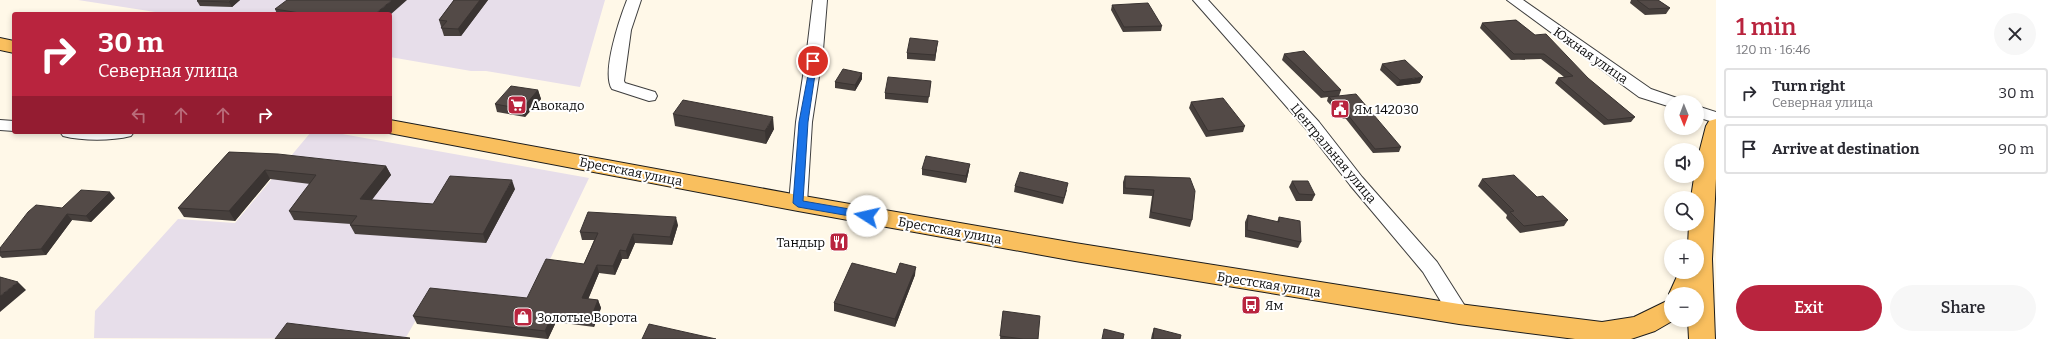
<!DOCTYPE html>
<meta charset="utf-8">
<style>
:root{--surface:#fff;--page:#f7f7f7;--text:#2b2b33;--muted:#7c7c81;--line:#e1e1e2;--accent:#b9243e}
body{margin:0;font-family:Bitter,serif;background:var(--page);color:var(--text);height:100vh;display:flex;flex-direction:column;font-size:15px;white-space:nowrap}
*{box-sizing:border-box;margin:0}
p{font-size:13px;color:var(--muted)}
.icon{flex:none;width:22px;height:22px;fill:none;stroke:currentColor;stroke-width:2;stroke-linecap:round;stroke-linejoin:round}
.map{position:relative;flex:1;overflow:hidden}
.drawer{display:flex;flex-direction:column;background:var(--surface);width:340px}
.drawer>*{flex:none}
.banner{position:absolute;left:12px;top:12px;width:380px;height:122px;border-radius:4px;box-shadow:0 2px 6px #0003;background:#b9243e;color:#fff;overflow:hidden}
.needle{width:26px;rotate:179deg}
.fabs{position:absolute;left:1664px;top:95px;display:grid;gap:8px}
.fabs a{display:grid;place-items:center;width:40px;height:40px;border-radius:50%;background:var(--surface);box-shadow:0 2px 6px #0003;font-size:20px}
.pin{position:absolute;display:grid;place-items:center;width:34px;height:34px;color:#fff;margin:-17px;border:2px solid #fff;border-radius:50%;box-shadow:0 1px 4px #0007}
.me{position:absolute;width:44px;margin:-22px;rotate:280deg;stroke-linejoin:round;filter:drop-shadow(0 0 3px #0008)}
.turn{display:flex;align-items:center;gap:14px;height:84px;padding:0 20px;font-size:18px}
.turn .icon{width:52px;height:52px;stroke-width:2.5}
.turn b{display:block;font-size:28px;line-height:34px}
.lanes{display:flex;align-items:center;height:38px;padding:0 20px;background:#0003;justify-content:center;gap:20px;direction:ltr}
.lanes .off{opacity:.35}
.round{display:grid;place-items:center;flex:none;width:42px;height:42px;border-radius:21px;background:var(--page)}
.headline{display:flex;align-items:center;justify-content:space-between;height:68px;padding:0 20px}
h1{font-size:24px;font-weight:600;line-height:30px;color:var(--accent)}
.primary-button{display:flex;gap:8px;margin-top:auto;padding:8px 20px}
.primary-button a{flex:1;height:46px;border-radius:24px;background:var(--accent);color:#fff;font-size:16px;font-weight:600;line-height:46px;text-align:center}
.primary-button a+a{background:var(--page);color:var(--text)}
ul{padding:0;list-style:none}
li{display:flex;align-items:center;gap:12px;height:50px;margin:0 8px 6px;padding:0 12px;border:2px solid var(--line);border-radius:4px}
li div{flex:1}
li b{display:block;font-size:15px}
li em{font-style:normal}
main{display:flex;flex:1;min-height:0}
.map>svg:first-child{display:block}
</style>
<main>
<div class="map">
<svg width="1716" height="339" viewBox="0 0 1716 339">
<rect width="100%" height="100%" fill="#fff8e8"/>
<!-- industrial -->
<path fill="#e7deea" d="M78,0H605L580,87L486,71H471L390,57V14H168Z
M311,132H331L589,178L531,299L432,292L405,339L94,338L95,311L178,219L235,223Z"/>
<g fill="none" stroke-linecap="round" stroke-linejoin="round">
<!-- minor casing -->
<g stroke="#3e3e3e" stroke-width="2">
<path id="minor" d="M627,0H641L631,30L624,81L625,83L655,92L657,96L655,100L649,101L612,89C601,73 620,18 627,0Z
M813,0H827L823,50L812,122L807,203L805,208L798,210L791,208L789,203L796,122L807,50Z
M1193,0H1208L1319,122L1362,177L1437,262L1470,314L1466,320L1459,322L1452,320L1423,272L1350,185L1307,130Z
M1507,0H1523L1651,89L1677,98L1679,102H1671V107L1639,97Z
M1697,106L1716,112V123L1697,117Z
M0,120L14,121V131L0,130Z
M60,132H134L131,136C111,141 83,141 63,136Z"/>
</g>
<!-- major casing -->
<g stroke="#1c1c1c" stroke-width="2">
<path id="major" d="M0,38L14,41V53L0,50Z
M1716,119V179L1712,259L1715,339H1689L1688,320H1697V294H1671V297L1669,294L1679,272H1697V246H1688L1689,224H1697V198H1691L1694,178V176H1697V161L1706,126L1709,121Z
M390,120L798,195L1075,243L1459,304L1602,322L1634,317L1671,299V320H1674L1655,331L1631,339H1575L1459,324L1075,261L798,211L384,132H390Z"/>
</g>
<!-- minor -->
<use href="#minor" fill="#fff" fill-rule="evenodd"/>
<!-- major -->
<use href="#major" fill="#f9bf5e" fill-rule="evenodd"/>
</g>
<!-- wall -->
<path fill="#47403d" d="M198,0H240L232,7L200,6L197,1Z
M454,0H488L461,36H444L439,20Z
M1631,0H1658L1670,8L1666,14L1645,15L1630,3Z
M1112,5L1162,26L1161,31L1123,32L1111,10Z
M275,9L390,14H277Z
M1516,20L1635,117L1631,122L1604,125L1555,83L1558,78L1564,77L1541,59L1511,60L1480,28L1482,23Z
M937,47L935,61L907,59V53Z
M1284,54L1341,90L1339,96L1401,147L1399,152L1373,153L1346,119H1343L1327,101L1328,97L1321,98L1282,60Z
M1382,64L1420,83L1397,86L1380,70Z
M862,73V79L855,91L835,88V82Z
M931,81L928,103L885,99V93Z
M538,90L541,99L525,117L497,112L495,104Z
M1191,102L1245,126L1243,132L1206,137L1189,108Z
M673,114L774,129L766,144L675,126Z
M229,152L386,166L391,175L371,200L433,204L515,189L486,243L355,234L350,225L351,224L294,220L289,211L310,184L270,179L235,221L184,217L178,208Z
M922,169L969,170L966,183L922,175Z
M1125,176L1190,178L1192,220L1190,227L1149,218L1152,196L1123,194V182Z
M1482,179L1537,197L1568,220L1564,226L1520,233L1506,218L1507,215L1478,186Z
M1292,181L1315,195L1312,201H1296L1289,187Z
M1015,186L1067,190L1063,204L1014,192Z
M115,198L91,222L72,220L46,255L2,258L0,256V248L62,208Z
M1248,215L1277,222L1279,217L1301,242L1298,248L1245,237V222Z
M678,225L672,245L635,243L628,259H622L615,275L599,273L588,299L598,300L601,308L594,327L556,322L548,339H547L417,324L413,316L527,298L584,264L594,240H582L580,232Z
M896,274L915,275L895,327L834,311V303Z
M1003,311L1038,339H1000Z
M1154,328L1180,339H1151L1152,334Z"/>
<!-- shaded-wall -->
<path fill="#3a3432" d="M231,0H240L232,7L229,2Z
M392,0H407L390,15V14H375Z
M480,0H488L461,36L458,29Z
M938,41L937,47L935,61V55Z
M862,73V79L855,91V85Z
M1423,77L1420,83L1397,86L1400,80Z
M538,90L541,99L525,117L522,109Z
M773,117L774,129L766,144L765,131Z
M970,164L969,170L966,183V176Z
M386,166L391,175L365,209L360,199Z
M265,170L270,179L235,221L229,211Z
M512,180L515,189L486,243L483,234Z
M110,192L115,198L91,222L86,216Z
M67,214L72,220L46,255L41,249Z
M676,217L678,225L672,245L670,237Z
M633,234L635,243L628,259L626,251Z
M620,250L622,259L615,275L613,266Z
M597,265L599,273L585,307L582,298Z
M916,267L915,275L895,327V319Z
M18,282L26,290L0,312V296Z
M598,300L601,308L594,327L591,318Z
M553,314L556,322L548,339L545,331Z"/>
<!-- building -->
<path fill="#534a47" stroke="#3a3432" d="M198,0H231L229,2L197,1Z
M287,0H392L375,14H306L275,9Z
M454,0H480L458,29L441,28L447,21L439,20Z
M1637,0H1658L1670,8L1649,9Z
M1148,3L1162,26L1124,27L1112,5Z
M1516,20L1535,35L1546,34L1588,78L1635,117L1608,120L1558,78L1573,76L1544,54H1514L1482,23Z
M910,38L938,41L935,55L907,53Z
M1304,51L1341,90L1324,92L1284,54Z
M1405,60L1423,77L1400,80L1382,64Z
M843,69L862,73L855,85L835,82Z
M888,77L931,81L929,97L885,93Z
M511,86L538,90L522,109L495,104Z
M1356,94L1401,147L1375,149L1348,115H1345L1329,97Z
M1223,98L1245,126L1208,131L1191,102Z
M683,100L773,117L765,131L673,114Z
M229,152L278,154L386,166L360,199L433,204L450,176L512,180L483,234L350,225L357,216L289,211L316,175L265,170L229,211L178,208Z
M926,156L970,164L966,176L922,169Z
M1020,172L1068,183L1064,198L1015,186Z
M1514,175L1537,197L1543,196L1568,220L1524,226L1510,212L1514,211L1482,179Z
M1125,176L1190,178L1195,191L1192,220L1151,212L1154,190L1125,188Z
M1292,181H1308L1315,195L1299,194Z
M81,190L110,192L86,216L67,214L41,249L0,252V248L28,212L36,205L62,208Z
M588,212L676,217L670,237L633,234L626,251L620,250L613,266L597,265L582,298L598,300L591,318L553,314L545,331L413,316L430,288L527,298L546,259L584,264L598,233L580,232Z
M1248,215L1279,222V217L1300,221L1301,242L1247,230Z
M852,263L896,274L900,263L916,267L895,319L834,303Z
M0,277L18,282L0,296Z
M1003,311L1040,316L1038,339H1023L1000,336Z
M287,323L410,338L409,339H275Z
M649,324L716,339H642Z
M1154,328L1181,335L1180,339H1153Z
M1104,329L1124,334L1123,339H1102Z"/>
<!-- route -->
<path fill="#1a73e8" stroke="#114b97" d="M811,59L817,61L808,122L803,201L867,212L872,216L871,218L867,219L798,207L793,203L799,122Z"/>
<!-- icons -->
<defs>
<g id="supermarket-square" transform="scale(1)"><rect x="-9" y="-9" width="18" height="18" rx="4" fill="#b9243e" stroke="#fff"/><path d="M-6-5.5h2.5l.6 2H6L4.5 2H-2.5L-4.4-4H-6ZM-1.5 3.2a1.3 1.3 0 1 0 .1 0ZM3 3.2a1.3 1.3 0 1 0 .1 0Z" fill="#fff"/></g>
<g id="civic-square" transform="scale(1)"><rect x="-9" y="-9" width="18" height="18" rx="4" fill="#b9243e" stroke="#fff"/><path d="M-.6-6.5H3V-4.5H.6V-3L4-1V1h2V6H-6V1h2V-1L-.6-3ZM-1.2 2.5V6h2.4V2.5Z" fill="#fff"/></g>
<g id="restaurant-square" transform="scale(1)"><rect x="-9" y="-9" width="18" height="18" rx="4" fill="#b9243e" stroke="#fff"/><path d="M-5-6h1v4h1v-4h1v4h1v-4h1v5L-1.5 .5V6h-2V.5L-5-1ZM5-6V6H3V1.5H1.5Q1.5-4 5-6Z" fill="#fff"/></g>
<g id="bus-square" transform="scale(1)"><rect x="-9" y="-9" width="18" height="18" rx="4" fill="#b9243e" stroke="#fff"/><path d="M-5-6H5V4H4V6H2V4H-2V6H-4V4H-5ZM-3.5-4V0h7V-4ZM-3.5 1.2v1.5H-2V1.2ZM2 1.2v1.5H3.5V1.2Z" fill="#fff"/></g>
<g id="shop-square" transform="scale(1)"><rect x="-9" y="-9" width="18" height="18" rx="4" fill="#b9243e" stroke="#fff"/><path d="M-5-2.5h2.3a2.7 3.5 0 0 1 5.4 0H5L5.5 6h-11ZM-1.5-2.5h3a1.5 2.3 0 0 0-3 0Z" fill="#fff"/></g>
</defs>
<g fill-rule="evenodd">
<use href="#supermarket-square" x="517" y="105"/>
<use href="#civic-square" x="1340" y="109"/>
<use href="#restaurant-square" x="839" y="242"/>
<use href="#bus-square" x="1251" y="305"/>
<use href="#shop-square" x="523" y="317"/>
</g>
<g text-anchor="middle" stroke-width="4" stroke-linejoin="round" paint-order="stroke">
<!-- street labels -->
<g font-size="13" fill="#0b0b0b" stroke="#fff">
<text transform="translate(1591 55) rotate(35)" y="5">Южная улица</text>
<text transform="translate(1334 153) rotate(50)" y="5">Центральная улица</text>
<text transform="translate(631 171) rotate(11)" y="5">Брестская улица</text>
<text transform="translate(950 230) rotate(10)" y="5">Брестская улица</text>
<text transform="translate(1269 284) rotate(9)" y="5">Брестская улица</text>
</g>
<!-- poi labels -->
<g font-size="13" fill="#0b0b0b" stroke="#fff" text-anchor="start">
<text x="531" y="110">Авокадо</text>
<text x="1354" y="114">Ям 142030</text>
<text x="825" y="247" text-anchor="end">Тандыр</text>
<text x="1265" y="310">Ям</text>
<text x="537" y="322">Золотые Ворота</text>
</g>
</g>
</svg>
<div class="fabs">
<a><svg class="needle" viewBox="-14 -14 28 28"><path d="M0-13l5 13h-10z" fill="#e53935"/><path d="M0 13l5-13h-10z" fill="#7c7c81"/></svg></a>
<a><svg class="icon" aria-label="sound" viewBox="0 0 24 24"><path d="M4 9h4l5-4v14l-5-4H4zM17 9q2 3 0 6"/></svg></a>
<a><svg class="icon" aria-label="search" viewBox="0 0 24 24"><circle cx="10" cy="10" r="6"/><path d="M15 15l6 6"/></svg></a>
<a>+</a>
<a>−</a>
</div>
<div class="pin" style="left:813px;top:61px;background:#d93025"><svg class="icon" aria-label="arrive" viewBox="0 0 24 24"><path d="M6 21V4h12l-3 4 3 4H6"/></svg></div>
<svg class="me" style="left:867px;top:216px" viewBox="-20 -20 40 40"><circle r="19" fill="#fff"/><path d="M0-13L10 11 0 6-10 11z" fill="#1a73e8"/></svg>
<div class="banner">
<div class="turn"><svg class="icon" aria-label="right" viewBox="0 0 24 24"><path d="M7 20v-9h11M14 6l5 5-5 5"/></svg><div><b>30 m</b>Северная улица</div></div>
<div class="lanes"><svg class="icon off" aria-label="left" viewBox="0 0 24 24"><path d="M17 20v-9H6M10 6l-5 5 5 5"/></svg><svg class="icon off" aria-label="ahead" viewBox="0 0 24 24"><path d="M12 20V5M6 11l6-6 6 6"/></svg><svg class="icon off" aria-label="ahead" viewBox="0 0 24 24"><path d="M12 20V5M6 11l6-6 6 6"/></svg><svg class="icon" aria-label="right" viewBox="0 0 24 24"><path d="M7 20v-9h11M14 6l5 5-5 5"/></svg></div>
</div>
</div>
<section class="drawer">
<div class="headline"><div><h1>1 min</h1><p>120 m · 16:46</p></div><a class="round"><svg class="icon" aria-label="close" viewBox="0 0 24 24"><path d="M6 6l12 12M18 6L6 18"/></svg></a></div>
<ul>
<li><svg class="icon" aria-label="right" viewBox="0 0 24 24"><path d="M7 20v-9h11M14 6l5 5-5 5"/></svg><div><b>Turn right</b><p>Северная улица</p></div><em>30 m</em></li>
<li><svg class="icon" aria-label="arrive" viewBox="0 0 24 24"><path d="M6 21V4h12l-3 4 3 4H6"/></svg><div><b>Arrive at destination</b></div><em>90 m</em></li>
</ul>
<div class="primary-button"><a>Exit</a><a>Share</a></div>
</section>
</main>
